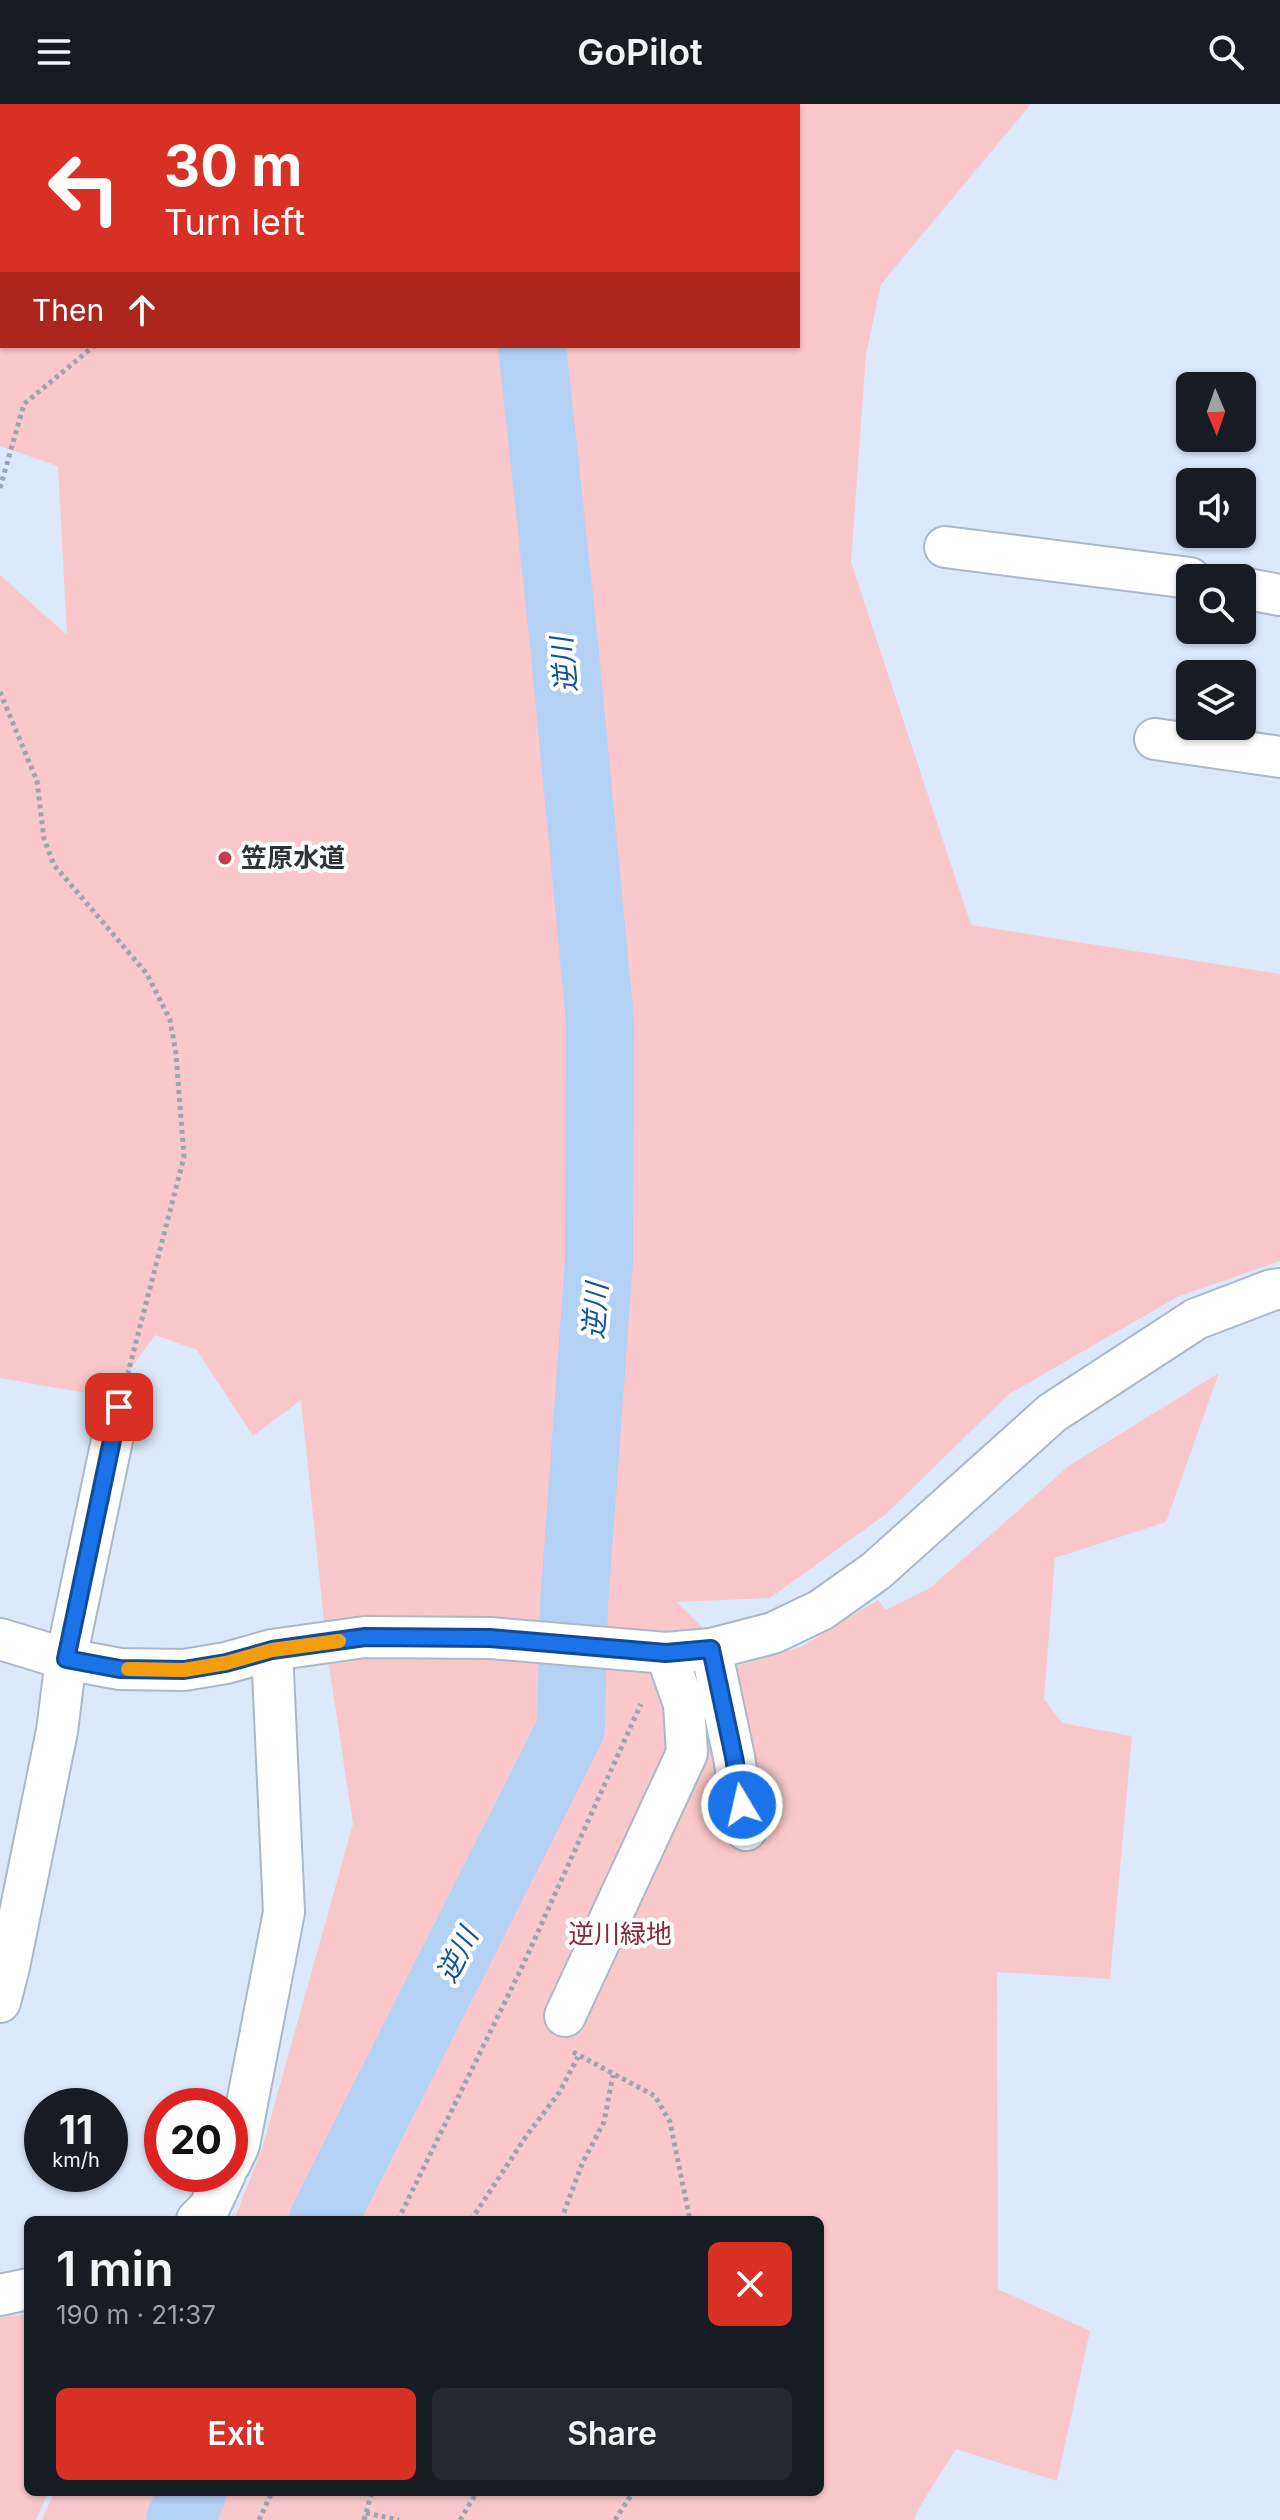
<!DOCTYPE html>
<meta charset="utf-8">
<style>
:root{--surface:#171b24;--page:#242831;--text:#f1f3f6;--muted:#9ea1a6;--accent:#d93025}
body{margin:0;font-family:Inter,"Noto Sans JP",sans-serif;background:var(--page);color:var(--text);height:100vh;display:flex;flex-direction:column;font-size:30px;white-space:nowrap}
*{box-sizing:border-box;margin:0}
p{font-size:26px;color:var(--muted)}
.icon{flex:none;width:44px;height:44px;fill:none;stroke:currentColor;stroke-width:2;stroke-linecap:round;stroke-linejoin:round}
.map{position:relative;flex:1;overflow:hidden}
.details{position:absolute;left:24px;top:2112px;width:800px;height:280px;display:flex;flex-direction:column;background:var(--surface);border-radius:12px;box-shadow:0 2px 6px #0004}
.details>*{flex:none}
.banner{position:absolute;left:0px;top:0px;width:800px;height:244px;box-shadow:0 2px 6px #0004;background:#d93025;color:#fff;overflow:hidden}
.needle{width:52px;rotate:178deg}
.controls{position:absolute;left:1176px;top:268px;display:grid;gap:16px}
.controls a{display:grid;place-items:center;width:80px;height:80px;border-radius:12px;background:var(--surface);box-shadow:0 2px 6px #0004;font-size:40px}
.speed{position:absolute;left:24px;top:1984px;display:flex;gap:16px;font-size:40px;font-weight:700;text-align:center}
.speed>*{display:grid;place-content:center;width:104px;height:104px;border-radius:50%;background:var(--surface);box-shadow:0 2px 6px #0004;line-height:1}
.speed small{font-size:20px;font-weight:400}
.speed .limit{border:12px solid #d22;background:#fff;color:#111}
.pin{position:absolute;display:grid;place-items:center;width:68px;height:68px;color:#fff;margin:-34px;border-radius:16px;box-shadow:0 4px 12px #0006}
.me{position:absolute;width:88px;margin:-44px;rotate:351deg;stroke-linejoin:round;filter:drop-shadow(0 0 6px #0008)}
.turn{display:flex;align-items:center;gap:28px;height:168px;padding:0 32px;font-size:36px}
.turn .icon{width:104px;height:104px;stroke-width:2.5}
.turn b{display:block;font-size:56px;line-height:68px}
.then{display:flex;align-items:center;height:76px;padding:0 32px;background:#0003;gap:16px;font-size:30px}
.round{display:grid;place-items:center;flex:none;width:84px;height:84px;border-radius:12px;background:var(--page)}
.overview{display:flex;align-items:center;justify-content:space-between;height:136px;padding:0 32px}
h1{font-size:48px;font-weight:600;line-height:60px}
.action{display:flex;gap:16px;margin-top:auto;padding:16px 32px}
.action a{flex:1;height:92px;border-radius:12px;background:var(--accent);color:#fff;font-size:32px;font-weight:600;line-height:92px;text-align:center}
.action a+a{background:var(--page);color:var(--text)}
header{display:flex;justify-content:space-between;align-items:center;height:104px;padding:0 32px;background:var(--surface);font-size:36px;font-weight:600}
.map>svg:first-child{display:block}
</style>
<header><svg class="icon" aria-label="menu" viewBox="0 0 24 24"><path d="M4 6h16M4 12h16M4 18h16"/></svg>GoPilot<svg class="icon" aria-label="search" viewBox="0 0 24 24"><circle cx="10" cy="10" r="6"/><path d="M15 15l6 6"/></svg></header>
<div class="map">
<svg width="1280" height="2416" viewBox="0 0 1280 2416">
<rect width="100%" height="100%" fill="#dbe9fb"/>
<!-- green -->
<path fill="#fac8ca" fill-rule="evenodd" d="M0,0H1031L881,180L866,250L851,458L971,821L1280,870V1157L1177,1193L1009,1290L886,1410L770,1494L677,1498L718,1539L729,1564L801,1543L878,1496L886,1506L930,1484L1070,1361L1219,1269L1166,1418L1055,1454L1044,1595L1062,1619L1132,1632L1110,1875L997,1868L998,2185L1090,2227L1057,2377L956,2345L919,2404L914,2416H42L54,2388H820V2116H234L262,2045L353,1720L328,1555L301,1296L253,1332L197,1246L155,1231L110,1293L0,1274V471L67,531L58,362L0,342ZM2,2H798V242H2Z
M28,2210V2388H48L36,2416H0V2213Z"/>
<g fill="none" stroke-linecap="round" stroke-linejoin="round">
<!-- river -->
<path stroke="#b3d0f5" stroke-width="68" d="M515,2V0
M323,2116L571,1624L574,1501L599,1156L600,917L563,530L532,242
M180,2416L193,2388"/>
<!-- minor casing -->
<g stroke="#abb8c9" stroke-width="44">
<path id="minor" d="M945,443L1190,474
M1242,484L1280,491
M1155,635L1280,653
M0,1535L66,1555L120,1565L184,1566L226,1559L272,1546L365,1533L490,1534L666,1549L711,1545L773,1529L821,1506L876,1467L1052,1309L1196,1215L1272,1186L1280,1185
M711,1545L734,1653L746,1726
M0,1898L9,1863L57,1627L66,1555L119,1303
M565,1912L687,1649L684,1600L666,1549
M230,2060L239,2041L284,1808L272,1546
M197,2116L209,2104L225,2070
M0,2191L28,2185"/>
</g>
<!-- path -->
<path stroke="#9aa5b3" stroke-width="5" stroke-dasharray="4 4" stroke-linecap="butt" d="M261,2V0
M0,384L24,300L94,242
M0,588L37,677L44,735L54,761L147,870L170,916L176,950L184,1053L128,1269
M573,1948L655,1992L670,2018L690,2116
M398,2116L522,1863L641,1600
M471,2116L527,2031L559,1989L578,1953
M561,2116L582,2060L604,2018L613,1971
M366,2409L399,2416
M259,2416L272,2388
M364,2416L372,2388
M460,2416L477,2388
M615,2416L633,2388"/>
<!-- minor -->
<use href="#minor" stroke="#fff" stroke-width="40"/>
</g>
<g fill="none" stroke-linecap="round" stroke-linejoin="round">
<!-- route casing -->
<g stroke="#114b97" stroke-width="20">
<path id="route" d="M119,1303L66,1555L120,1565L184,1566L226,1559L272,1546L365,1533L490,1534L666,1549L711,1545L734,1653L742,1701"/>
</g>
<!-- route -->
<use href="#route" stroke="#1a73e8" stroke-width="14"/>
<!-- slow -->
<path stroke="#f59e0b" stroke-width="14" d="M128,1565L184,1566L226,1559L272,1546L339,1537"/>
</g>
<!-- markers -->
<circle fill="#ca3952" stroke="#fff" stroke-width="3" cx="225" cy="754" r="8"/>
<g text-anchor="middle" stroke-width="8" stroke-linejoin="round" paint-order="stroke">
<!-- poi labels -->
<g font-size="26" font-weight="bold" fill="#2f343b" stroke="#fff" text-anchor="start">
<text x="241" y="763">笠原水道</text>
</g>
<!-- park labels -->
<g font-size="26" fill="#872837" stroke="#fff">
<text x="620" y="1839">逆川緑地</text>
</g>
<!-- water labels -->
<g font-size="28" font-style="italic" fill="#125499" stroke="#fff">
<text transform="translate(564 561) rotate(-96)" y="10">逆川</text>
<text transform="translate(595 1207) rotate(-86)" y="10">逆川</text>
<text transform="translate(457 1851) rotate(-63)" y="10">逆川</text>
</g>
</g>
</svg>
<div class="controls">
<a><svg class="needle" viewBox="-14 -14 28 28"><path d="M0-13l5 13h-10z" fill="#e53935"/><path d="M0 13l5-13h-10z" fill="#9ea1a6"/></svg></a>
<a><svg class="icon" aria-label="sound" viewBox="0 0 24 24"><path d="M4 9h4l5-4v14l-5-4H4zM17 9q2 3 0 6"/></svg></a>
<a><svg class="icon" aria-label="search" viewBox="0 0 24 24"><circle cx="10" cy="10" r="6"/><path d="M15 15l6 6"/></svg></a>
<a><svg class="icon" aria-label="layers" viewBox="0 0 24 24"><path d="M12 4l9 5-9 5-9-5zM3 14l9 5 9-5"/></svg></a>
</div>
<div class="speed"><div>11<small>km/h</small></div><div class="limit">20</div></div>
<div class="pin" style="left:119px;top:1303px;background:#d93025"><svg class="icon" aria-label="arrive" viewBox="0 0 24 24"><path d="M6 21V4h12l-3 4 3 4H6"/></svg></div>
<svg class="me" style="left:742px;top:1701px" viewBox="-20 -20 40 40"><circle r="17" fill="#1a73e8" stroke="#fff" stroke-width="3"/><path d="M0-11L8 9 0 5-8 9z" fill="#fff"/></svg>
<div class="banner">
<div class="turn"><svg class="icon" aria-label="left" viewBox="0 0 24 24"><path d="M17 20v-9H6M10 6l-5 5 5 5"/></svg><div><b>30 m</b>Turn left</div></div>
<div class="then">Then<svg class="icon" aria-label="ahead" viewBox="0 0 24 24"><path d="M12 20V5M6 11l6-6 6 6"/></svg></div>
</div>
<section class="details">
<div class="overview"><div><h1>1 min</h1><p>190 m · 21:37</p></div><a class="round" style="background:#d93025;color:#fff"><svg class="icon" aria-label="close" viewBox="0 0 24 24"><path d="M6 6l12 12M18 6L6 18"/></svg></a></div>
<div class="action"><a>Exit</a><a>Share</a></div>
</section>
</div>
